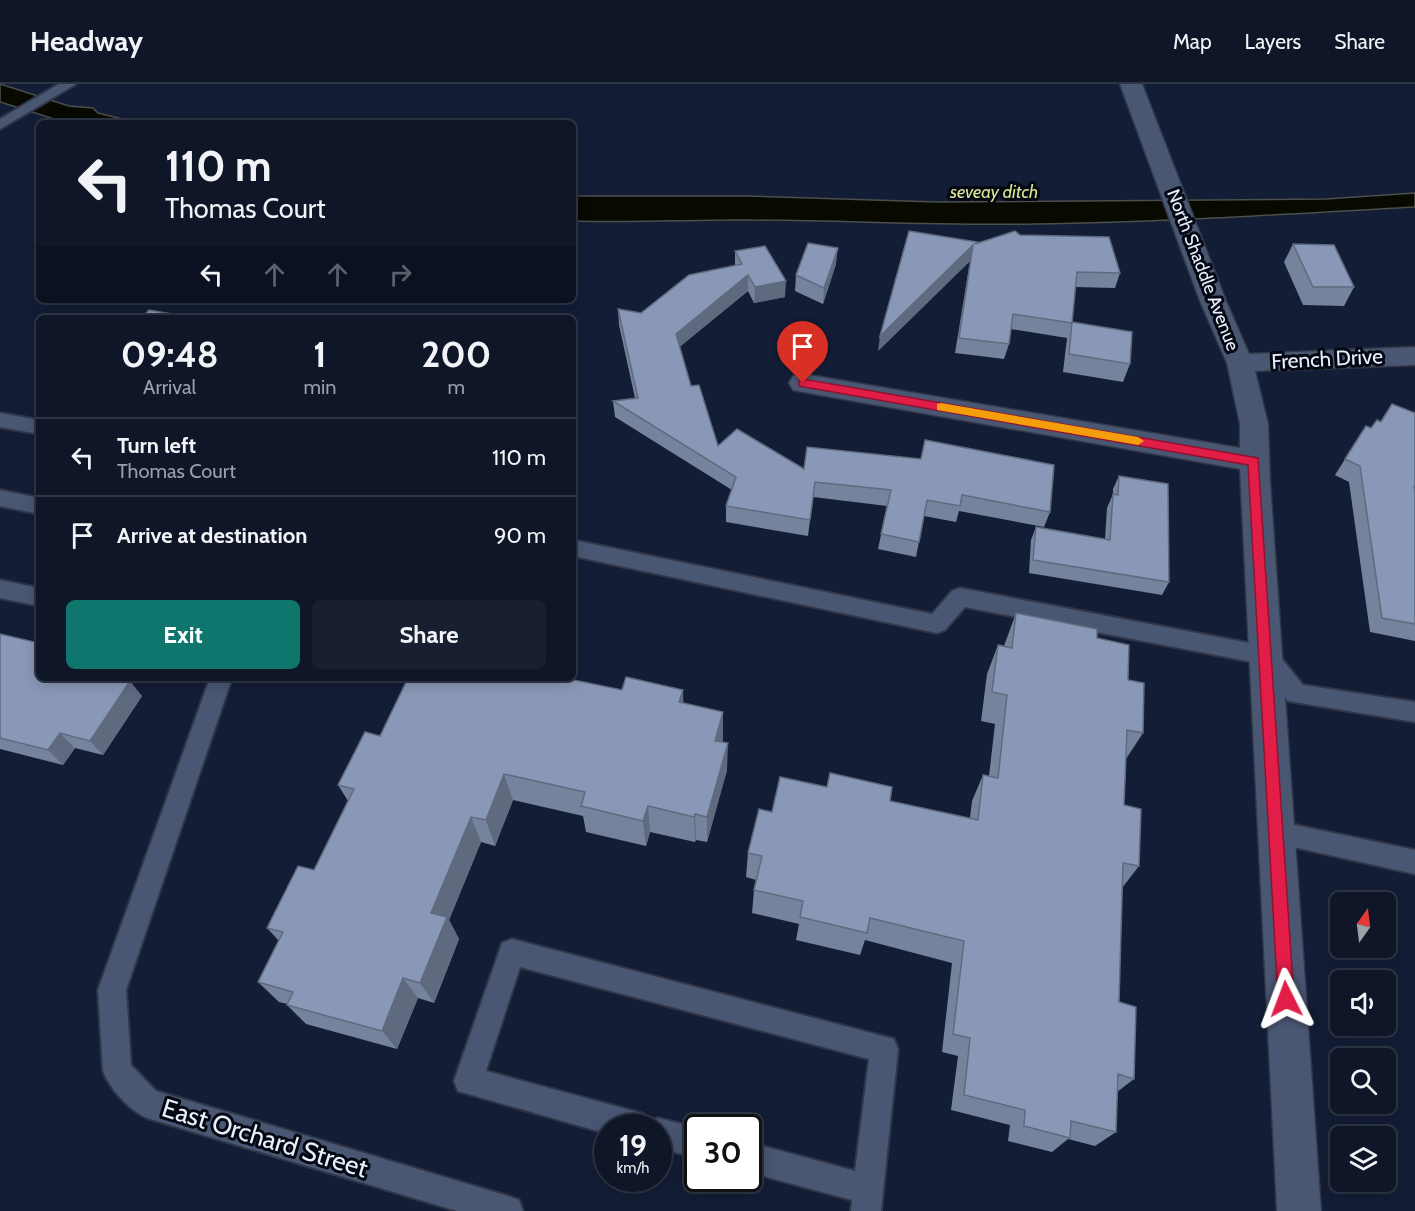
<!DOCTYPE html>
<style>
:root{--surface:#0e1628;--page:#171f30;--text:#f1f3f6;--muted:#9b9fa8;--line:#2e3545;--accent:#0f766e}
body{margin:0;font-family:Cabin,sans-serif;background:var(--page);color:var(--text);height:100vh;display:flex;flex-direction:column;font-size:22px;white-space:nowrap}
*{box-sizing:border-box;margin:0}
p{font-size:20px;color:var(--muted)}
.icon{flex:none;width:33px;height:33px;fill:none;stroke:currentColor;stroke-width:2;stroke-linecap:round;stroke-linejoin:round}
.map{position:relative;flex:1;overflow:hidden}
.sheet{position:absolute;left:36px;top:231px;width:540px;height:366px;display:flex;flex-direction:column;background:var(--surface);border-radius:9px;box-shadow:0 3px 15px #0003,0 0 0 2px var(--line)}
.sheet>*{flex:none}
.banner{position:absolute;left:36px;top:36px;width:540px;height:183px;border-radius:9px;box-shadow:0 3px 15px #0003,0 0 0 2px var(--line);background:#0e1628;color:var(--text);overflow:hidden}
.needle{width:39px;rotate:14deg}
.tools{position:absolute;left:1330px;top:808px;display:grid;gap:12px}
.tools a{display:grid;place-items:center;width:66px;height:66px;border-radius:9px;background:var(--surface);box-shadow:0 3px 15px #0003,0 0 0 2px var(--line);font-size:30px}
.speed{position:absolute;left:594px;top:1030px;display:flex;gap:12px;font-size:30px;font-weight:700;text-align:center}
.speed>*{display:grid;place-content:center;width:78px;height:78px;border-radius:50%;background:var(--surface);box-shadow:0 3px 15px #0003,0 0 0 2px var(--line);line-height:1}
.speed small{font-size:15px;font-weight:400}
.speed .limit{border:3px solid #111;border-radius:9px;background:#fff;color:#111}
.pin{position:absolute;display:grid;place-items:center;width:51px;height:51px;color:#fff;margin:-62px -26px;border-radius:50% 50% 50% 0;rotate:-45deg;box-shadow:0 0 6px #0007}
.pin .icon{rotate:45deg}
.me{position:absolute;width:66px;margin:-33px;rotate:357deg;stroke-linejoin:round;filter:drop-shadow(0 0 4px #0008)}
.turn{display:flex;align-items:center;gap:21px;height:126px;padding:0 30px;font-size:27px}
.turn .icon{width:78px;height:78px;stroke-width:2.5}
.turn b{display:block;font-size:42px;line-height:51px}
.lanes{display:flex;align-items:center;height:57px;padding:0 30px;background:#0003;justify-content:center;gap:30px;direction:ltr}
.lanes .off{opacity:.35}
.eta{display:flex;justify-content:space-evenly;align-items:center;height:102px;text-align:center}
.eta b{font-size:36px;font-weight:700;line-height:42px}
.action{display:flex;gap:12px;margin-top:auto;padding:12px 30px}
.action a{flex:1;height:69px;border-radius:9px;background:var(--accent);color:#fff;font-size:24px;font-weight:700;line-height:69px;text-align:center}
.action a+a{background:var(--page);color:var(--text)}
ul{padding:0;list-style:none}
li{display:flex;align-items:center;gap:18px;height:78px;padding:0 30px;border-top:2px solid var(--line)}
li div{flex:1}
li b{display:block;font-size:22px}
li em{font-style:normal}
header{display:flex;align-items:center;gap:36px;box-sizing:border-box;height:84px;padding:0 30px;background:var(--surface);border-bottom:2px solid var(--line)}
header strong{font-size:28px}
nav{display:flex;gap:33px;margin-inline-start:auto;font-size:21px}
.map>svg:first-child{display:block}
</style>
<header>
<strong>Headway</strong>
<nav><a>Map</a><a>Layers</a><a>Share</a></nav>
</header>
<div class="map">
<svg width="1415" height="1127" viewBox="0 0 1415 1127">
<rect width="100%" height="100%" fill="#131d35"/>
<!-- water -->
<path fill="#080a00" stroke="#4c4f4c" stroke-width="1.5" d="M0,0L69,22L93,24L98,29L139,39H67L0,18Z
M1415,109V123C1288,130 1162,138 1035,140C937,142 839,136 741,136C684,136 629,139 573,137V112H746L937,118L1326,115Z"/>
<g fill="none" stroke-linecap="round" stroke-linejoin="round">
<!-- lane casing -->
<g stroke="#303648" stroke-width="4">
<path id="lane" d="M59,0H76L0,45V35Z
M0,329L39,336V350L0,343Z
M0,406L39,414V430L0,422Z
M573,456L932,530L952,507L960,504L1265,562L1273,564L1303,601L1415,618V638L1288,617L1258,579L965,523L945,546L937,549L573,472Z
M0,496L39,504V522L0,514Z
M210,594H232L126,906L131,981L156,1007L508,1112L519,1116L523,1127H457L147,1034C129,1026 110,1005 103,987L98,906Z
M1276,737L1415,766V790L1267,757L1263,749L1267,741Z
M512,855L894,955L898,965L881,1127H851L852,1116L748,1088V1058L855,1087L869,975L520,883L486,987L641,1029L651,1034L653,1036L658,1034L698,1044V1074L658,1064V1044H608V1050L458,1007L454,997L499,868L502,859Z"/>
</g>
<!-- street casing -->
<g stroke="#303648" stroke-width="3">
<path id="street" d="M1120,0H1142L1226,217L1249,270L1415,263V281L1255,287L1268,340L1270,398L1321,1127H1277L1240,385L803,308L793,306L789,299L793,292L803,290L1240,364V340L1227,279L1200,217Z"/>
</g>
<!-- lane -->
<use href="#lane" fill="#4a5773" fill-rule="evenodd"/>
<!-- street -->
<use href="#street" fill="#4a5773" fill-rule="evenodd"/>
</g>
<!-- wall -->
<path fill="#76839d" d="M1020,151L1120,189L1115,204L1075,203L1072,238L1130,280L1123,298L1063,288L1067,254L1011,245L1009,260L1004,275L955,269L970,177L878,267L977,159Z
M1293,160L1354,203L1344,222L1303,221L1284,178Z
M735,167L785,213L754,219L748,207L679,263L691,302L718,362L804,385L807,363L1050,428L1044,443L959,427L956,438L924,432L916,473L878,465L887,422L813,413L808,452L726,438V422L732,406L615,333L613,317L635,314L619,241L618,225L641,229L735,182Z
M836,180L823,220L795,207L796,191Z
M1392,320L1415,408V557L1370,548L1349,398L1335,391L1366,342L1371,344L1380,338Z
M1119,392L1169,498L1162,511L1029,489L1031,456L1036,443L1105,455L1107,424L1113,410V405Z
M1016,529L1097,554L1128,596L1143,649L1126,675L1124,721L1139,782L1122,804L1119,918L1134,995L1117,1008L1116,1048L1095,1062L1068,1055L1052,1068L1008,1057L1010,1041L951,1026L958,972L942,968L952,879L865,856L860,871L796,856L799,840L752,829L754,806L756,796L746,793L748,769L772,728L890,717L970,734L972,717L983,691L989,692L995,640L981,637L987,590L998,561L1004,562Z
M0,550L126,594L125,596L142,612L103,671L75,664L63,681L0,665Z
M684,619L723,656L722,658L727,686L707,758L696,756L695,758L650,748L646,762L586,748L583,732L513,716L495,762L481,758L449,836L459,855L434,919L418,914L397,965L306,940L287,921V920L279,918L258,898L279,857L267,844L314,786L348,717L338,701L380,652Z"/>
<!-- shaded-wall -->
<path fill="#606a7f" d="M973,161L970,177L878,267L880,252Z
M838,164L836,180L823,220L824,204Z
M748,191V207L676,266V250Z
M786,197L785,213L754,219L755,203Z
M573,510L575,522L573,528Z
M573,541L576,557L573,564Z
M130,597L142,612L103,671L90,657Z
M683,606L684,634L679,618Z
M723,628V656L715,684V657Z
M60,649L75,664L63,681L48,666Z
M728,659L727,686L707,758V733Z
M504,690L513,716L495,762L486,736Z
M648,722L650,748L646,762L643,737Z
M695,730L696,756L695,758L694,733Z
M471,733L481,758L449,836L459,855L434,919L420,899L431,829Z
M403,894L418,914L397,965L382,947Z"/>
<!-- building -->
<path fill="#8998b6" stroke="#606a7f" stroke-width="1.5" d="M909,147L977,158L975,160L1015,147L1020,151L1109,153L1120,189L1077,188L1072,239L1013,230L1009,260L959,254L973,161L880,252Z
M808,159L838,164L824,204L796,191Z
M1293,160L1334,161L1354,203H1313Z
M765,162L786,197L755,203L748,191L676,250L691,302L699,301L718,362L737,345L804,385L807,363L921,375L925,356L1054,381L1050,428L962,411L960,422L927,416L919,458L881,450L891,406L815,398L810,436L726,422L736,393L613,317L638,314L618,225L641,229L689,191L742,180L735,167Z
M149,226L195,234H141Z
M123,231L137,234H120Z
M1072,238L1132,248L1130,280L1069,270Z
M1392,320L1415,329V401L1414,403L1415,408V540L1382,534L1360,382L1345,375L1366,342L1371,344L1377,336L1381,338Z
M1119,392L1168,400L1169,498L1033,476L1036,443L1110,456L1113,410L1118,411Z
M1016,529L1097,545V554L1129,561L1128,596L1144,599L1143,649L1127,646L1124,721L1141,725L1139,782L1123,779L1119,918L1136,923L1134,995L1118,990L1116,1048L1071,1037L1070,1054L1024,1042L1025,1026L964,1011L970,954L953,950L964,857L870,834L867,849L800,833L803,817L754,806L762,772L748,769L759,725L772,728L780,693L827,703L830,689L892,703L890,717L978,736L983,691L998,694L1007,611L992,608L998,561L1012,564Z
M0,550L39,559V594H118L130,597L90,657L60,649L48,666L0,654Z
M626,593L683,606L679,618L723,628L715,657L728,659L707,733L695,730L694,733L648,722L643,737L581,722L585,708L504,690L486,736L471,733L431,829L447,833L420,899L403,894L382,947L287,921L293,908L258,898L283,848L267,844L298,782L314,786L354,705L338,701L365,648L380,652L408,594H564L622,606Z"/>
<!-- route -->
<path fill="#e11d48" stroke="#92132f" stroke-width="1.5" d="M803,295L1258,374L1294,915L1292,920L1286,923L1280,920L1278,915L1248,381L799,302V296Z"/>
<!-- slow -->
<path fill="#f59e0b" d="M941,319L1138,353L1144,357L1138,361L937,326V320Z"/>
<g text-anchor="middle" stroke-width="6" stroke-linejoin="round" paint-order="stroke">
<!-- far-water labels -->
<g font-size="18" font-style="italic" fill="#dae594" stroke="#040812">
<text x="994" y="114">seveay ditch</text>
</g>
<!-- far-street labels -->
<g font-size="18" fill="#e9f0fd" stroke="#040812">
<text transform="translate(1203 186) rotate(69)" y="6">North Shaddle Avenue</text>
</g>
<!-- street labels -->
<g font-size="21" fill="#e9f0fd" stroke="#040812">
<text transform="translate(1327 275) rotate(-3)" y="7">French Drive</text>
</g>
<!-- near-street labels -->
<g font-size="26" fill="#e9f0fd" stroke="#040812">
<text transform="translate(265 1054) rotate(17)" y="9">East Orchard Street</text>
</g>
</g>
</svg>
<div class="tools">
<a><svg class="needle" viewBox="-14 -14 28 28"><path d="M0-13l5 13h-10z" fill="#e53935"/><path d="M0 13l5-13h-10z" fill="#9b9fa8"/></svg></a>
<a><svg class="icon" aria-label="sound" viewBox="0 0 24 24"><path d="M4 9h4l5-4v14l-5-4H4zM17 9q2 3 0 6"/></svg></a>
<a><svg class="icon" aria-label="search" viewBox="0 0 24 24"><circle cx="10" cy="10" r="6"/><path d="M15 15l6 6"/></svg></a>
<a><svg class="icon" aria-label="layers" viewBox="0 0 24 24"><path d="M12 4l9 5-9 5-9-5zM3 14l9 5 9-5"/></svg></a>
</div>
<div class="speed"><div>19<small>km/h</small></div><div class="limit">30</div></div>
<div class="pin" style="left:803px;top:299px;background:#d93025"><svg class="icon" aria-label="arrive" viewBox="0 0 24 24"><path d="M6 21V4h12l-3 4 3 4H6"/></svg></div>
<svg class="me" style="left:1286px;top:915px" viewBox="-20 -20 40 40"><path d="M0-17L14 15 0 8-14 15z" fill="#e11d48" stroke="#fff" stroke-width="4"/></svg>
<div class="banner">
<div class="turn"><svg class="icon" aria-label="left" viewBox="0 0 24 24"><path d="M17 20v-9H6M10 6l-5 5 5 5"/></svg><div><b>110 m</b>Thomas Court</div></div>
<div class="lanes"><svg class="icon" aria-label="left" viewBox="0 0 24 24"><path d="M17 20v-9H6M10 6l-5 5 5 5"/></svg><svg class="icon off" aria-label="ahead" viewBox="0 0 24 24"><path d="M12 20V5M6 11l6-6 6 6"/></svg><svg class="icon off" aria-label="ahead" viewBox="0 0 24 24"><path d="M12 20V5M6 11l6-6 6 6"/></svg><svg class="icon off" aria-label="right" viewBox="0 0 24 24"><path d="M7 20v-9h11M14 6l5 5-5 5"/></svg></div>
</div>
<section class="sheet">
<div class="eta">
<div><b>09:48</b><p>Arrival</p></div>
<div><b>1</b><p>min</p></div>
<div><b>200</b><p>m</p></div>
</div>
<ul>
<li><svg class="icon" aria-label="left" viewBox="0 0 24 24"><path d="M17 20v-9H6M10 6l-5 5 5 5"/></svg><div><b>Turn left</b><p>Thomas Court</p></div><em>110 m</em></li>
<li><svg class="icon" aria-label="arrive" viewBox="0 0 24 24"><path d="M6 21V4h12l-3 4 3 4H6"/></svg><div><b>Arrive at destination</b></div><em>90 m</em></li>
</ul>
<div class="action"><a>Exit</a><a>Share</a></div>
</section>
</div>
